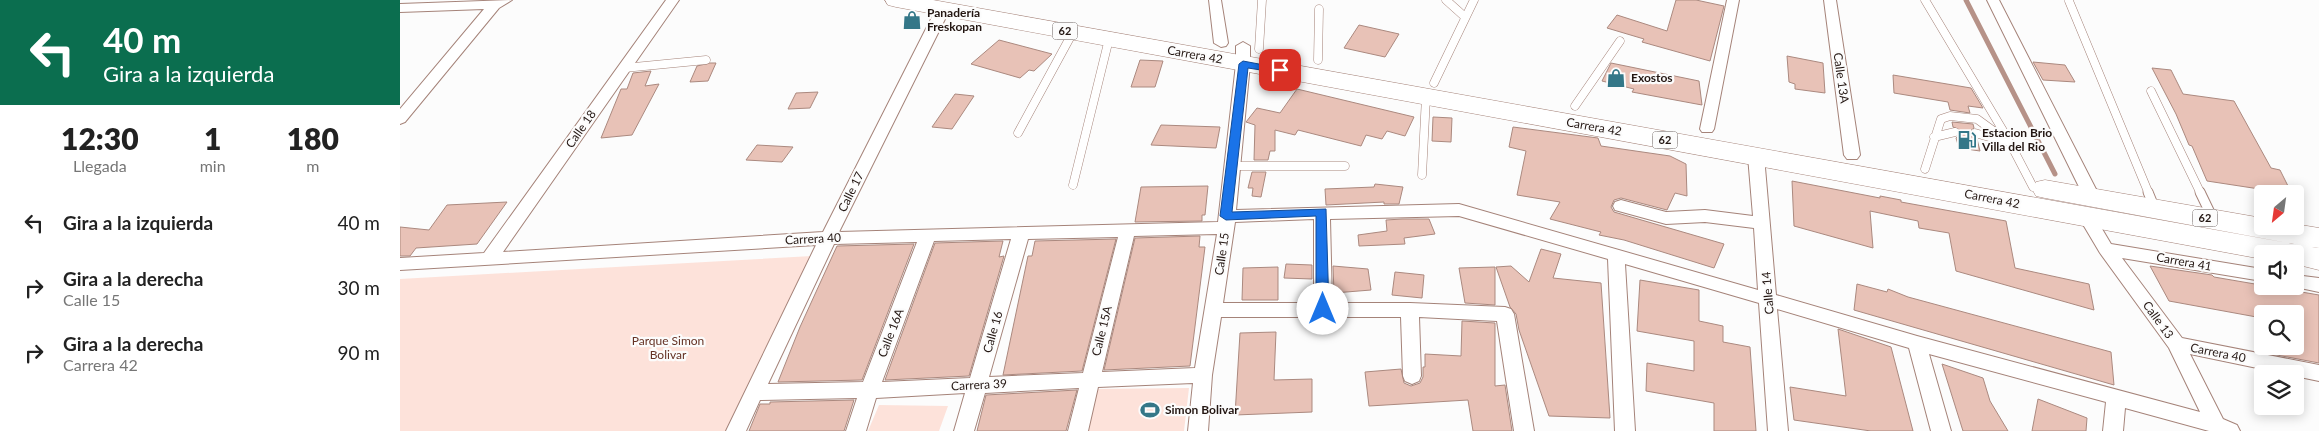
<!DOCTYPE html>
<html lang="es">
<meta charset="utf-8">
<style>
:root{--surface:#fff;--page:#f6f6f6;--text:#222;--muted:#767676}
body{margin:0;font-family:Lato,sans-serif;background:var(--page);color:var(--text);height:100vh;display:flex;flex-direction:column;font-size:19px;white-space:nowrap}
*{box-sizing:border-box;margin:0}
p{font-size:16px;color:var(--muted)}
.icon{flex:none;width:28px;height:28px;fill:none;stroke:currentColor;stroke-width:2;stroke-linecap:round;stroke-linejoin:round}
.map{position:relative;flex:1;overflow:hidden}
.side{display:flex;flex-direction:column;background:var(--surface);width:400px}
.side>*{flex:none}
.banner{background:#0b6e4f;color:#fff;overflow:hidden}
.needle{width:32px;rotate:209deg}
.tools{position:absolute;left:1854px;top:185px;display:grid;gap:10px}
.tools a{display:grid;place-items:center;width:50px;height:50px;border-radius:5px;background:var(--surface);box-shadow:0 2px 12px #0003;font-size:25px}
.pin{position:absolute;display:grid;place-items:center;width:42px;height:42px;color:#fff;margin:-21px;border-radius:10px;box-shadow:0 2px 8px #0006}
.me{position:absolute;width:55px;margin:-28px;rotate:0deg;stroke-linejoin:round;filter:drop-shadow(0 0 4px #0008)}
.turn{display:flex;align-items:center;gap:18px;height:105px;padding:0 20px;font-size:22px}
.turn .icon{width:65px;height:65px;stroke-width:2.5}
.turn b{display:block;font-size:35px;line-height:42px}
.eta{display:flex;justify-content:space-evenly;align-items:center;height:85px;text-align:center}
.eta b{font-size:30px;font-weight:800;line-height:35px}
ul{padding:0;list-style:none}
li{display:flex;align-items:center;gap:15px;height:65px;padding:0 20px}
li div{flex:1}
li b{display:block;font-size:19px}
li em{font-style:normal}
main{display:flex;flex:1;min-height:0}
.map>svg:first-child{display:block}
</style>
<main>
<section class="side">
<div class="banner">
<div class="turn"><svg class="icon" aria-label="left" viewBox="0 0 24 24"><path d="M17 20v-9H6M10 6l-5 5 5 5"/></svg><div><b>40 m</b>Gira a la izquierda</div></div>
</div>
<div class="eta">
<div><b>12:30</b><p>Llegada</p></div>
<div><b>1</b><p>min</p></div>
<div><b>180</b><p>m</p></div>
</div>
<ul>
<li><svg class="icon" aria-label="left" viewBox="0 0 24 24"><path d="M17 20v-9H6M10 6l-5 5 5 5"/></svg><div><b>Gira a la izquierda</b></div><em>40 m</em></li>
<li><svg class="icon" aria-label="right" viewBox="0 0 24 24"><path d="M7 20v-9h11M14 6l5 5-5 5"/></svg><div><b>Gira a la derecha</b><p>Calle 15</p></div><em>30 m</em></li>
<li><svg class="icon" aria-label="right" viewBox="0 0 24 24"><path d="M7 20v-9h11M14 6l5 5-5 5"/></svg><div><b>Gira a la derecha</b><p>Carrera 42</p></div><em>90 m</em></li>
</ul>
</section>
<div class="map">
<svg width="1919" height="431" viewBox="0 0 1919 431">
<rect width="100%" height="100%" fill="#fcfcfc"/>
<!-- green -->
<path fill="#fde2da" d="M412,256L326,431H0V279Z
M789,388L784,431H686L695,389Z
M479,405L548,406L539,431H468Z"/>
<g fill="none" stroke-linecap="round" stroke-linejoin="round">
<!-- stream -->
<path stroke="#b69288" stroke-width="5" d="M1566,0L1655,174"/>
</g>
<!-- building -->
<path fill="#e8c2b7" stroke="#ab897f" d="M1276,0H1296L1324,6L1310,61L1242,42L1244,39L1207,28L1217,15L1267,31Z
M959,25L999,34L985,57L944,48Z
M599,40L652,54L634,71L629,70L620,78L571,64Z
M1387,56L1423,63L1425,93L1395,89V84L1389,82Z
M740,60L763,61L755,87H731Z
M1633,62L1665,65L1675,82L1643,80Z
M310,63H316L308,81L290,82L297,66Z
M1211,63L1299,81L1302,105L1232,92L1234,89L1202,81Z
M1752,68L1771,70L1783,94L1834,101L1871,168L1880,170L1892,194L1807,181L1792,146L1789,145L1776,114Z
M251,71L245,86L259,84L232,135L201,138L221,89H227L233,73Z
M1493,75L1571,88L1583,108L1568,106L1570,113L1550,110L1548,102L1494,93Z
M897,89L1014,117L1005,136L987,131L982,139L966,135L961,146L898,130L895,135L875,130V151H870L868,160H854L855,125L846,122L857,108L880,113Z
M418,92L410,108L388,109L396,93Z
M555,94L574,96L552,129L532,127Z
M1033,117L1052,118L1051,142L1032,141Z
M1552,122L1573,124L1574,128L1570,131V135L1577,139L1580,151L1559,148L1556,138L1560,134V130L1553,127Z
M761,125L820,127L816,148L751,145Z
M1113,127L1198,138L1201,146L1270,156L1286,164L1287,196L1275,193L1267,210L1221,198L1214,200L1211,207L1214,212L1324,244L1314,268L1224,240L1199,235L1201,232L1150,219L1160,202L1117,195L1126,151L1109,147Z
M357,145L393,147L382,162L346,160Z
M852,172H866L861,197L852,196L853,188H848Z
M1392,181L1480,198V196L1501,200V202L1606,221L1615,268L1689,284L1694,310L1556,271L1549,233L1519,228L1518,221L1470,211L1473,248L1394,226Z
M975,184L1003,187L999,204H984V202L926,205L925,189L974,187Z
M808,186L805,215H802V221L735,222L741,187Z
M107,202L77,244L16,248L10,256H0V227L29,230L47,205Z
M1002,219H1029L1035,234L1004,238L1005,244L959,246L958,235L987,231L986,220Z
M800,236L799,247H805L790,366L704,370L735,238Z
M716,239L682,371L603,375L628,256H632L635,241Z
M603,241L599,257L604,256L569,376L485,380L535,243Z
M514,244L462,380L378,382L400,327L437,246Z
M1141,249L1161,254L1153,278L1201,283L1210,418L1149,416L1119,330L1116,314L1110,307L1096,267L1111,266L1129,282Z
M886,264L912,265V279L884,278Z
M933,266L968,269L971,290L934,293Z
M1750,266L1812,275L1814,277L1919,295V363L1861,352L1862,346H1895V314H1862V318L1769,301Z
M878,267V300H842L843,268Z
M1095,267V305L1065,303L1059,268Z
M995,272L1024,275L1022,298L992,295Z
M1240,280L1299,290V321L1323,326V342L1350,347L1356,431H1314V403L1246,391L1247,363L1294,371V341L1237,331Z
M1457,284L1487,292L1488,289L1508,297L1711,352L1714,385L1454,310Z
M1062,321L1095,323V386L1105,385L1112,431H1073L1068,400L969,406L965,372L1001,369L1004,383L1011,386L1020,383L1023,377V367H1025V354L1061,356Z
M1438,329L1491,347L1513,431H1471L1394,420L1390,387L1446,396Z
M876,332L874,380L912,379V412L835,415L840,333Z
M1542,364L1583,378L1590,401L1608,431H1563Z
M677,390L666,431H577L586,395Z
M1638,399L1687,418L1686,431H1632Z
M454,400L444,431H349L360,404H370V402Z"/>
<g fill="none" stroke-linecap="round" stroke-linejoin="round">
<!-- service-far1 casing -->
<g stroke="#a58379" stroke-width="9">
<path id="service-far1" d="M1046,0L1065,17
M1525,0L1608,139
M1669,1L1749,194
M859,49L862,0
M918,60L919,9
M224,68L306,60
M1034,83L1074,0
M1751,91L1801,194
M1175,106L1220,41
M618,133L673,32
M1575,133L1603,141
M1534,137L1555,132
M832,166H945
M1525,169L1541,119L1550,116L1577,119L1610,143L1633,187
M1022,175L1026,97
M673,185L709,39"/>
</g>
<!-- service casing -->
<g stroke="#a58379" stroke-width="11">
<path id="service" d="M1748,192L1755,209
M1800,192L1813,219"/>
</g>
<!-- minor casing -->
<g stroke="#a58379" stroke-width="2">
<path id="minor" d="M112,0L99,8L5,122L0,124V109L84,9L0,12V4Z
M266,0H279L103,252L423,232L536,9L543,5L550,9L439,232L818,222L836,64V46L843,42L850,46V64L836,210L1059,204L1358,290L1354,228L1305,222L1266,224L1215,210L1213,206L1215,202L1221,200L1266,212L1305,210L1353,216L1348,156L1351,152H1361L1364,156L1376,295L1517,336L1800,412L1769,348L1700,253L1678,216L1680,212L1686,210L1692,212L1711,244L1862,269V281L1722,258L1782,338L1919,365V381L1895,376V374H1886L1790,354L1823,419L1837,425L1840,431H1809L1725,408L1723,431H1703L1706,402L1529,354L1551,431H1531L1509,348L1377,309L1388,431H1368L1359,303L1225,264L1235,431H1215L1208,259L1059,216L930,219L932,303H1010L1105,307L1111,309L1114,314L1134,431H1114L1097,321L1019,317L1021,376L1019,381L1012,384L1005,381L1003,376L1001,317H821L812,375L808,431H788L793,383L698,387L688,431H668L679,388L585,393L574,431H554L565,393L476,398L466,431H446L457,398L360,400L346,431H326L416,245L0,270V258L84,253ZM914,219V303H823L835,222ZM817,234L795,368L702,372L734,236ZM718,237L683,373L589,377L628,239ZM611,239L570,378L482,382L534,241ZM517,242L463,382L368,384L434,244Z
M809,0H821L828,43L826,46L821,47L814,43Z
M1327,0H1339L1314,129L1312,132H1302L1300,129Z
M1424,0H1436L1460,155L1457,159H1447L1444,155Z
M1587,0H1599L1700,197L1698,201L1692,203L1686,201L1684,197Z
M1895,275L1919,278V292L1891,286H1895Z"/>
</g>
<!-- trunk casing -->
<g stroke="#a58379" stroke-width="1">
<path id="trunk" d="M485,0H533L1894,244L1645,198L1636,196L1632,189L1636,182L1645,180L1862,218V226H1895V224L1919,228V248L1905,246L1919,248V270L1895,264V254H1862V259L496,7L488,5Z"/>
</g>
<!-- service-far1 -->
<use href="#service-far1" stroke="#fff" stroke-width="8"/>
<!-- service -->
<use href="#service" stroke="#fff" stroke-width="9"/>
<!-- minor -->
<use href="#minor" fill="#fff" fill-rule="evenodd"/>
<!-- trunk -->
<use href="#trunk" fill="#fff" fill-rule="evenodd"/>
</g>
<!-- route -->
<path fill="#1a73e8" stroke="#114b97" d="M843,61L880,68L885,70L880,73L848,68L832,212L926,209L929,309L927,312H918L916,309V216L826,220L820,216L839,64Z"/>
<!-- icons -->
<defs>
<g id="shop-bare" transform="scale(1.5)"><path d="M-5-2.5h2.3a2.7 3.5 0 0 1 5.4 0H5L5.5 6h-11ZM-1.5-2.5h3a1.5 2.3 0 0 0-3 0Z" fill="#347788" stroke="#fcfcfc" stroke-width="2.5" paint-order="stroke"/></g>
<g id="fuel-bare" transform="scale(1.5)"><path d="M-5.5-6h7V0h2V4h1.3V-2.5L3-4.5l.8-.8L6-3V5H2.5V1h-1V6h-7ZM-4.2-4.7v3.2H.2V-4.7Z" fill="#347788" stroke="#fcfcfc" stroke-width="2.5" paint-order="stroke"/></g>
<g id="stadium-bare" transform="scale(1.5)"><path d="M0-5a6.5 5 0 1 0 0 10a6.5 5 0 1 0 0-10ZM-3.5-1.8h7v3.6h-7Z" fill="#347788" stroke="#fcfcfc" stroke-width="2.5" paint-order="stroke"/></g>
</defs>
<g fill-rule="evenodd">
<use href="#shop-bare" x="512" y="20"/>
<use href="#shop-bare" x="1216" y="78"/>
<use href="#fuel-bare" x="1567" y="140"/>
<use href="#stadium-bare" x="750" y="410"/>
</g>
<g text-anchor="middle" stroke-width="4.5" stroke-linejoin="round" paint-order="stroke">
<!-- shield labels -->
<g fill="#fcfcfc" stroke="#645b58" stroke-width="1">
<rect x="652.5" y="22.5" width="25" height="17" rx="4"/>
<rect x="1252.5" y="131.5" width="25" height="17" rx="4"/>
<rect x="1792.5" y="209.5" width="25" height="17" rx="4"/>
</g>
<g font-size="11" font-weight="bold" fill="#231612">
<text x="665" y="35">62</text>
<text x="1265" y="144">62</text>
<text x="1805" y="222">62</text>
</g>
<!-- poi labels -->
<g font-size="12" font-weight="bold" fill="#231612" stroke="#fcfcfc" text-anchor="start">
<text x="527" y="17">Panadería<tspan x="527" dy="14">Freskopan</tspan></text>
<text x="1231" y="82">Exostos</text>
<text x="1582" y="137">Estacion Brio<tspan x="1582" dy="14">Villa del Rio</tspan></text>
<text x="765" y="414">Simon Bolivar</text>
</g>
<!-- street labels -->
<g font-size="12" fill="#231612" stroke="#fcfcfc">
<text transform="translate(795 55) rotate(10)" y="4">Carrera 42</text>
<text transform="translate(1441 78) rotate(82)" y="4">Calle 13A</text>
<text transform="translate(1194 127) rotate(10)" y="4">Carrera 42</text>
<text transform="translate(181 129) rotate(-55)" y="4">Calle 18</text>
<text transform="translate(451 192) rotate(-64)" y="4">Calle 17</text>
<text transform="translate(1592 199) rotate(11)" y="4">Carrera 42</text>
<text transform="translate(413 239) rotate(-3)" y="4">Carrera 40</text>
<text transform="translate(822 254) rotate(-82)" y="4">Calle 15</text>
<text transform="translate(1784 262) rotate(10)" y="4">Carrera 41</text>
<text transform="translate(1368 293) rotate(-95)" y="4">Calle 14</text>
<text transform="translate(1758 320) rotate(54)" y="4">Calle 13</text>
<text transform="translate(702 331) rotate(-76)" y="4">Calle 15A</text>
<text transform="translate(593 332) rotate(-74)" y="4">Calle 16</text>
<text transform="translate(491 333) rotate(-69)" y="4">Calle 16A</text>
<text transform="translate(1818 353) rotate(11)" y="4">Carrera 40</text>
<text transform="translate(579 385) rotate(-3)" y="4">Carrera 39</text>
</g>
<!-- park labels -->
<g font-size="12" fill="#653224" stroke="#fcfcfc">
<text x="268" y="345">Parque Simon<tspan x="268" dy="14">Bolivar</tspan></text>
</g>
</g>
</svg>
<div class="tools">
<a><svg class="needle" viewBox="-14 -14 28 28"><path d="M0-13l5 13h-10z" fill="#e53935"/><path d="M0 13l5-13h-10z" fill="#767676"/></svg></a>
<a><svg class="icon" aria-label="sound" viewBox="0 0 24 24"><path d="M4 9h4l5-4v14l-5-4H4zM17 9q2 3 0 6"/></svg></a>
<a><svg class="icon" aria-label="search" viewBox="0 0 24 24"><circle cx="10" cy="10" r="6"/><path d="M15 15l6 6"/></svg></a>
<a><svg class="icon" aria-label="layers" viewBox="0 0 24 24"><path d="M12 4l9 5-9 5-9-5zM3 14l9 5 9-5"/></svg></a>
</div>
<div class="pin" style="left:880px;top:70px;background:#d93025"><svg class="icon" aria-label="arrive" viewBox="0 0 24 24"><path d="M6 21V4h12l-3 4 3 4H6"/></svg></div>
<svg class="me" style="left:923px;top:309px" viewBox="-20 -20 40 40"><circle r="19" fill="#fff"/><path d="M0-13L10 11 0 6-10 11z" fill="#1a73e8"/></svg>
</div>
</main>
